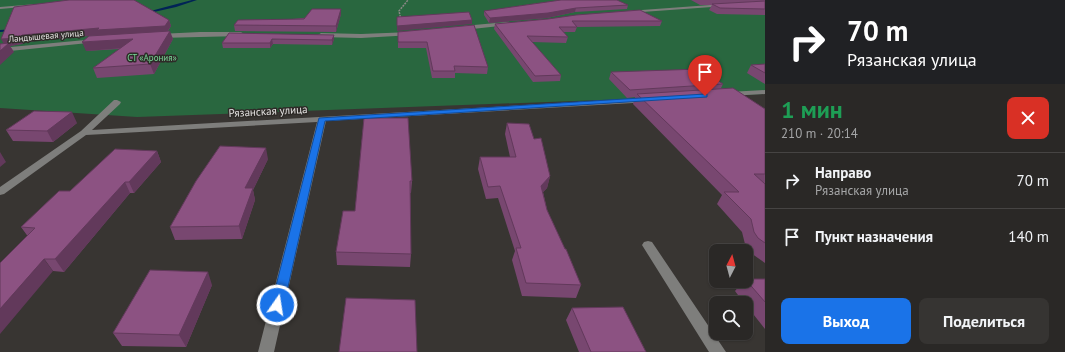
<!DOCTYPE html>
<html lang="ru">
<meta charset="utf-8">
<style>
:root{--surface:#2a2826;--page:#363432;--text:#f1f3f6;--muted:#a5a6a7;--line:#464443;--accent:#1a73e8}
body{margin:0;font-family:"PT Sans",sans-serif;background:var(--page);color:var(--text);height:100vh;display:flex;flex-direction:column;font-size:15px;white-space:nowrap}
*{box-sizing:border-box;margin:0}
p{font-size:13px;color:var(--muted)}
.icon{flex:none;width:22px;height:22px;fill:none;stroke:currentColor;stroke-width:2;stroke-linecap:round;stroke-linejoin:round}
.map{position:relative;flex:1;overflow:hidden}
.details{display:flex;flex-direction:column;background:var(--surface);width:300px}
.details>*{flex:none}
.hud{background:#202124;color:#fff;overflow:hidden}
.needle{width:26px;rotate:6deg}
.controls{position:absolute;left:709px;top:244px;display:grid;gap:8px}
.controls a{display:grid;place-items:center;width:44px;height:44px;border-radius:8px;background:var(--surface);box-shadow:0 1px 3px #0004,0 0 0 1px var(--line);font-size:20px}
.pin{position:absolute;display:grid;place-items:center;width:34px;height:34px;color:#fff;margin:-41px -17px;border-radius:50% 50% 50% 0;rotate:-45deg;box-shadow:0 0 4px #0007}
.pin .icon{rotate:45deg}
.me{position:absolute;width:44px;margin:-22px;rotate:13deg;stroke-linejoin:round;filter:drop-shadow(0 0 3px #0008)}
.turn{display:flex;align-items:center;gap:14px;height:84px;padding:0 16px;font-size:18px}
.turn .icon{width:52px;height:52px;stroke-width:2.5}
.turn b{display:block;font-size:28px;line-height:34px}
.round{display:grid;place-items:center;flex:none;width:42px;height:42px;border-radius:8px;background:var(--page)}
.headline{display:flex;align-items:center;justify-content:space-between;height:68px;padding:0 16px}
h1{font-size:24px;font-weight:600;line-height:30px;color:#1e9e55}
.action{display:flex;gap:8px;margin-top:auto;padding:8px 16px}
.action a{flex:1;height:46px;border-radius:8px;background:var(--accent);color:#fff;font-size:16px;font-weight:600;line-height:46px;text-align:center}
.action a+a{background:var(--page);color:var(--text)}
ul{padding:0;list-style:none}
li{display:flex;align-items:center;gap:12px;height:56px;padding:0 16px;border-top:1px solid var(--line)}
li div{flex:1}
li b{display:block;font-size:15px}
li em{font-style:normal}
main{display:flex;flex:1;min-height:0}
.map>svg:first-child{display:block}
</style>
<main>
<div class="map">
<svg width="765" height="352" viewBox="0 0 765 352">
<rect width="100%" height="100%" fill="#383532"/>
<!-- green -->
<path fill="#29673f" d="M0,0H765V94L137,117L0,108Z"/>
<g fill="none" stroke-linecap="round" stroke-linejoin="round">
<!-- stream -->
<path fill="#012356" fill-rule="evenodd" d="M192,0H197L176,7L145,14L143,13Z
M15,29V31H14L0,32V30Z"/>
<!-- path -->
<path stroke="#8c8987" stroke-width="1.5" stroke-dasharray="2 1" stroke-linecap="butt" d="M401,20L399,11L408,0"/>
<!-- minor -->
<path fill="#7e7e7c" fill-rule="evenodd" d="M36,4L34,6L0,9V7Z
M724,4L726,6L628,13L626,12L628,11Z
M507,22L509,23V25L463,30L460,28L463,26Z
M200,32H241L244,34L241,36L159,38L156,36L159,34Z
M411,32L414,34L413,35L361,38L321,37L318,35L321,33L361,34Z
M96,39L99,41L98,42L0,52V48Z
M765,90V94L729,96L725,94L729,92Z
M647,98L651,100L650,102L326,121L274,352H258L317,122L86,135L4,194L0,195V187L81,131L114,100H117L121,102L120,104L92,130Z
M648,241L652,242L726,352H709L642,245L644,242Z"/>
</g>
<!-- wall -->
<path fill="#784770" d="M691,0H765V15L717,14L709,10L712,5H700Z
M628,5L627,9L575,12L547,18L489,23L484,15V11Z
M341,14L336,32L235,31L234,25Z
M548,19L662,21L660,26L576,27H577L575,32H563L568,37L566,43L532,42L561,75L560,81L533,82L494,29L495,24Z
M169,20L171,26L168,31L173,39L154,74L97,78L93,68L120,49L86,51L99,35L25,42L22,44L10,46L14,52L4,44Z
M474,25L488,67L487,74L455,73V78H432L426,48H398V32Z
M334,35V39L332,45L273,44L270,48H223L222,43Z
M765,64V84L747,73L751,65Z
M611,72L723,84L721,88L765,109V263L748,251L745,244L742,232L717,204L722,195L633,104L635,97L627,98L609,79Z
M364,118L412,181L411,193H410L411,254L410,267L337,265L336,252L355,211Z
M77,123L53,142L13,141L6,130Z
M507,123L534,139L550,176L547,188L543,192L547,210L581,285L576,298L522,296L512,260L515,251L498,198L486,199L478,169L480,157H510L505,134Z
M157,151L161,162L134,193H130L64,272L53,271L21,227L70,191Z
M268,159L253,190L255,200L242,239L175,240L170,227Z
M746,279H765V329L746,305V303H744L735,291L743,281H746Z
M212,285L186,347L122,346L113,333Z
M572,308L646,352H579L566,320Z"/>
<!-- shaded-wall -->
<path fill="#62395b" d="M576,8L575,12L547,18L489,23L490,18Z
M341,9V14L336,32V26Z
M169,20L171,26L167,32L100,37L99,35L25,42L22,44L10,46L14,52L0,65V51L5,46L1,39L22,35Z
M472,20V24L397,31V26Z
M170,31L173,39L154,74L150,64Z
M334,35V39L332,45V40Z
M133,39L136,47L86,51L82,42Z
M272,39L273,44L270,48V43Z
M72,112L77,123L53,142L47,131Z
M266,148L268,159L253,190L255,200L242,239L239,226L245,188Z
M157,151L161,162L134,193L129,182Z
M0,152L6,162L0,167Z
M550,176L547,188L538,198L541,186Z
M125,182L130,193L64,272L55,259Z
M44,259L53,271L0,334V309Z
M208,272L212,285L186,347L179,335Z"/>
<!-- building -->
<path fill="#8c5282" stroke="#62395b" d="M69,0H134L169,20L165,26L97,30L99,28L22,35L19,38L1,39L14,7Z
M561,0H617L628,5L576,8L548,13L490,18L484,11Z
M765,1V9L720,8L712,4Z
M312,9H341L336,26L234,25L238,20L304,19Z
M640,10L662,21H572L577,27H559L568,37L527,36L561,75L535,76L495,24L548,19L576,15Z
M469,12L472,20L397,26V17Z
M474,25L488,67L454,66L455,71H433L427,42H398V32Z
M170,31L150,64L93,68L133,39L82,42L89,36Z
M229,33L334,35L332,40L272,39L270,43H222Z
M9,43L0,51V44Z
M765,64V73L751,65Z
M701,69L723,84L630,90L611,72Z
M733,88L765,109V174H754L765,184V243L758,238L754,232L751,219L724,192H739L637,94Z
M34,111L72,112L47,131L6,130Z
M364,118H408L412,181H410L411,254L336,252L343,211H355Z
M507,123L529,124L534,139L541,138L550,176L541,186L547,210L565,249H566L581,285L526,283L516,248H521L500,186L488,187L480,157H516Z
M220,146L266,148L245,188H253L239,226L170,227L196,181Z
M115,149L157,151L129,182H125L55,259H44L0,309V263L35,228L21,227L59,191H70Z
M150,270L208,272L179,335L113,333Z
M746,279H765V302L746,280Z
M346,298L415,300L417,352H339Z
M623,307L646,352H591L572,308Z"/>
<!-- route -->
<path fill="#1a73e8" stroke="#114b97" d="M705,94H707V97L325,121L284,305L282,309L277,311L273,309L271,305L319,118Z"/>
<g text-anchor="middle" stroke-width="3" stroke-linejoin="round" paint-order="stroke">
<!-- far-street labels -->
<g font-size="9" fill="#e3e1e0" stroke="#2e2b28">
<text transform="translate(46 36) rotate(-5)" y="3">Ландышевая улица</text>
</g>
<!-- far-park labels -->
<g font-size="9" fill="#79d998" stroke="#2e2b28">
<text x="152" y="61">СТ «Арония»</text>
</g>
<!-- street labels -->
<g font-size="11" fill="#e3e1e0" stroke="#2e2b28">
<text transform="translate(268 111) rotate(-3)" y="4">Рязанская улица</text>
</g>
</g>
</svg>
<div class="controls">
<a><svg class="needle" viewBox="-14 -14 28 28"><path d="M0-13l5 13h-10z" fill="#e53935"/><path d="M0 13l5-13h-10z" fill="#a5a6a7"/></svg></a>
<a><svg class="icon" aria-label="search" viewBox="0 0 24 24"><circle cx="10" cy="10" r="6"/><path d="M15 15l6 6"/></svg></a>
</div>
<div class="pin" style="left:705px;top:96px;background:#d93025"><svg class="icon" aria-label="arrive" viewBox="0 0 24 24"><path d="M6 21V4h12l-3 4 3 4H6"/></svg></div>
<svg class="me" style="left:277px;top:305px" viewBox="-20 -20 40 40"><circle r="17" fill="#1a73e8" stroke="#fff" stroke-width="3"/><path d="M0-11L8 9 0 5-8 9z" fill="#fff"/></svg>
</div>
<section class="details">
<div class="hud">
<div class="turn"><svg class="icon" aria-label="right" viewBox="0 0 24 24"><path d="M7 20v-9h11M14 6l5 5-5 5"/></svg><div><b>70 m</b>Рязанская улица</div></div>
</div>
<div class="headline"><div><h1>1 мин</h1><p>210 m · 20:14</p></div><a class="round" style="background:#d93025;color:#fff"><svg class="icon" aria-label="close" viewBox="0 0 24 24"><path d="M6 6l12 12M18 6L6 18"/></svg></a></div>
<ul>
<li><svg class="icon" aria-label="right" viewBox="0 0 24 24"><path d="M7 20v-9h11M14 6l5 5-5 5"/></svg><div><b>Направо</b><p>Рязанская улица</p></div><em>70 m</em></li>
<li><svg class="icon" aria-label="arrive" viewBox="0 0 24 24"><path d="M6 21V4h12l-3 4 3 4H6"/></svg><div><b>Пункт назначения</b></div><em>140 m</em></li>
</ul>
<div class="action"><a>Выход</a><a>Поделиться</a></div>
</section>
</main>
